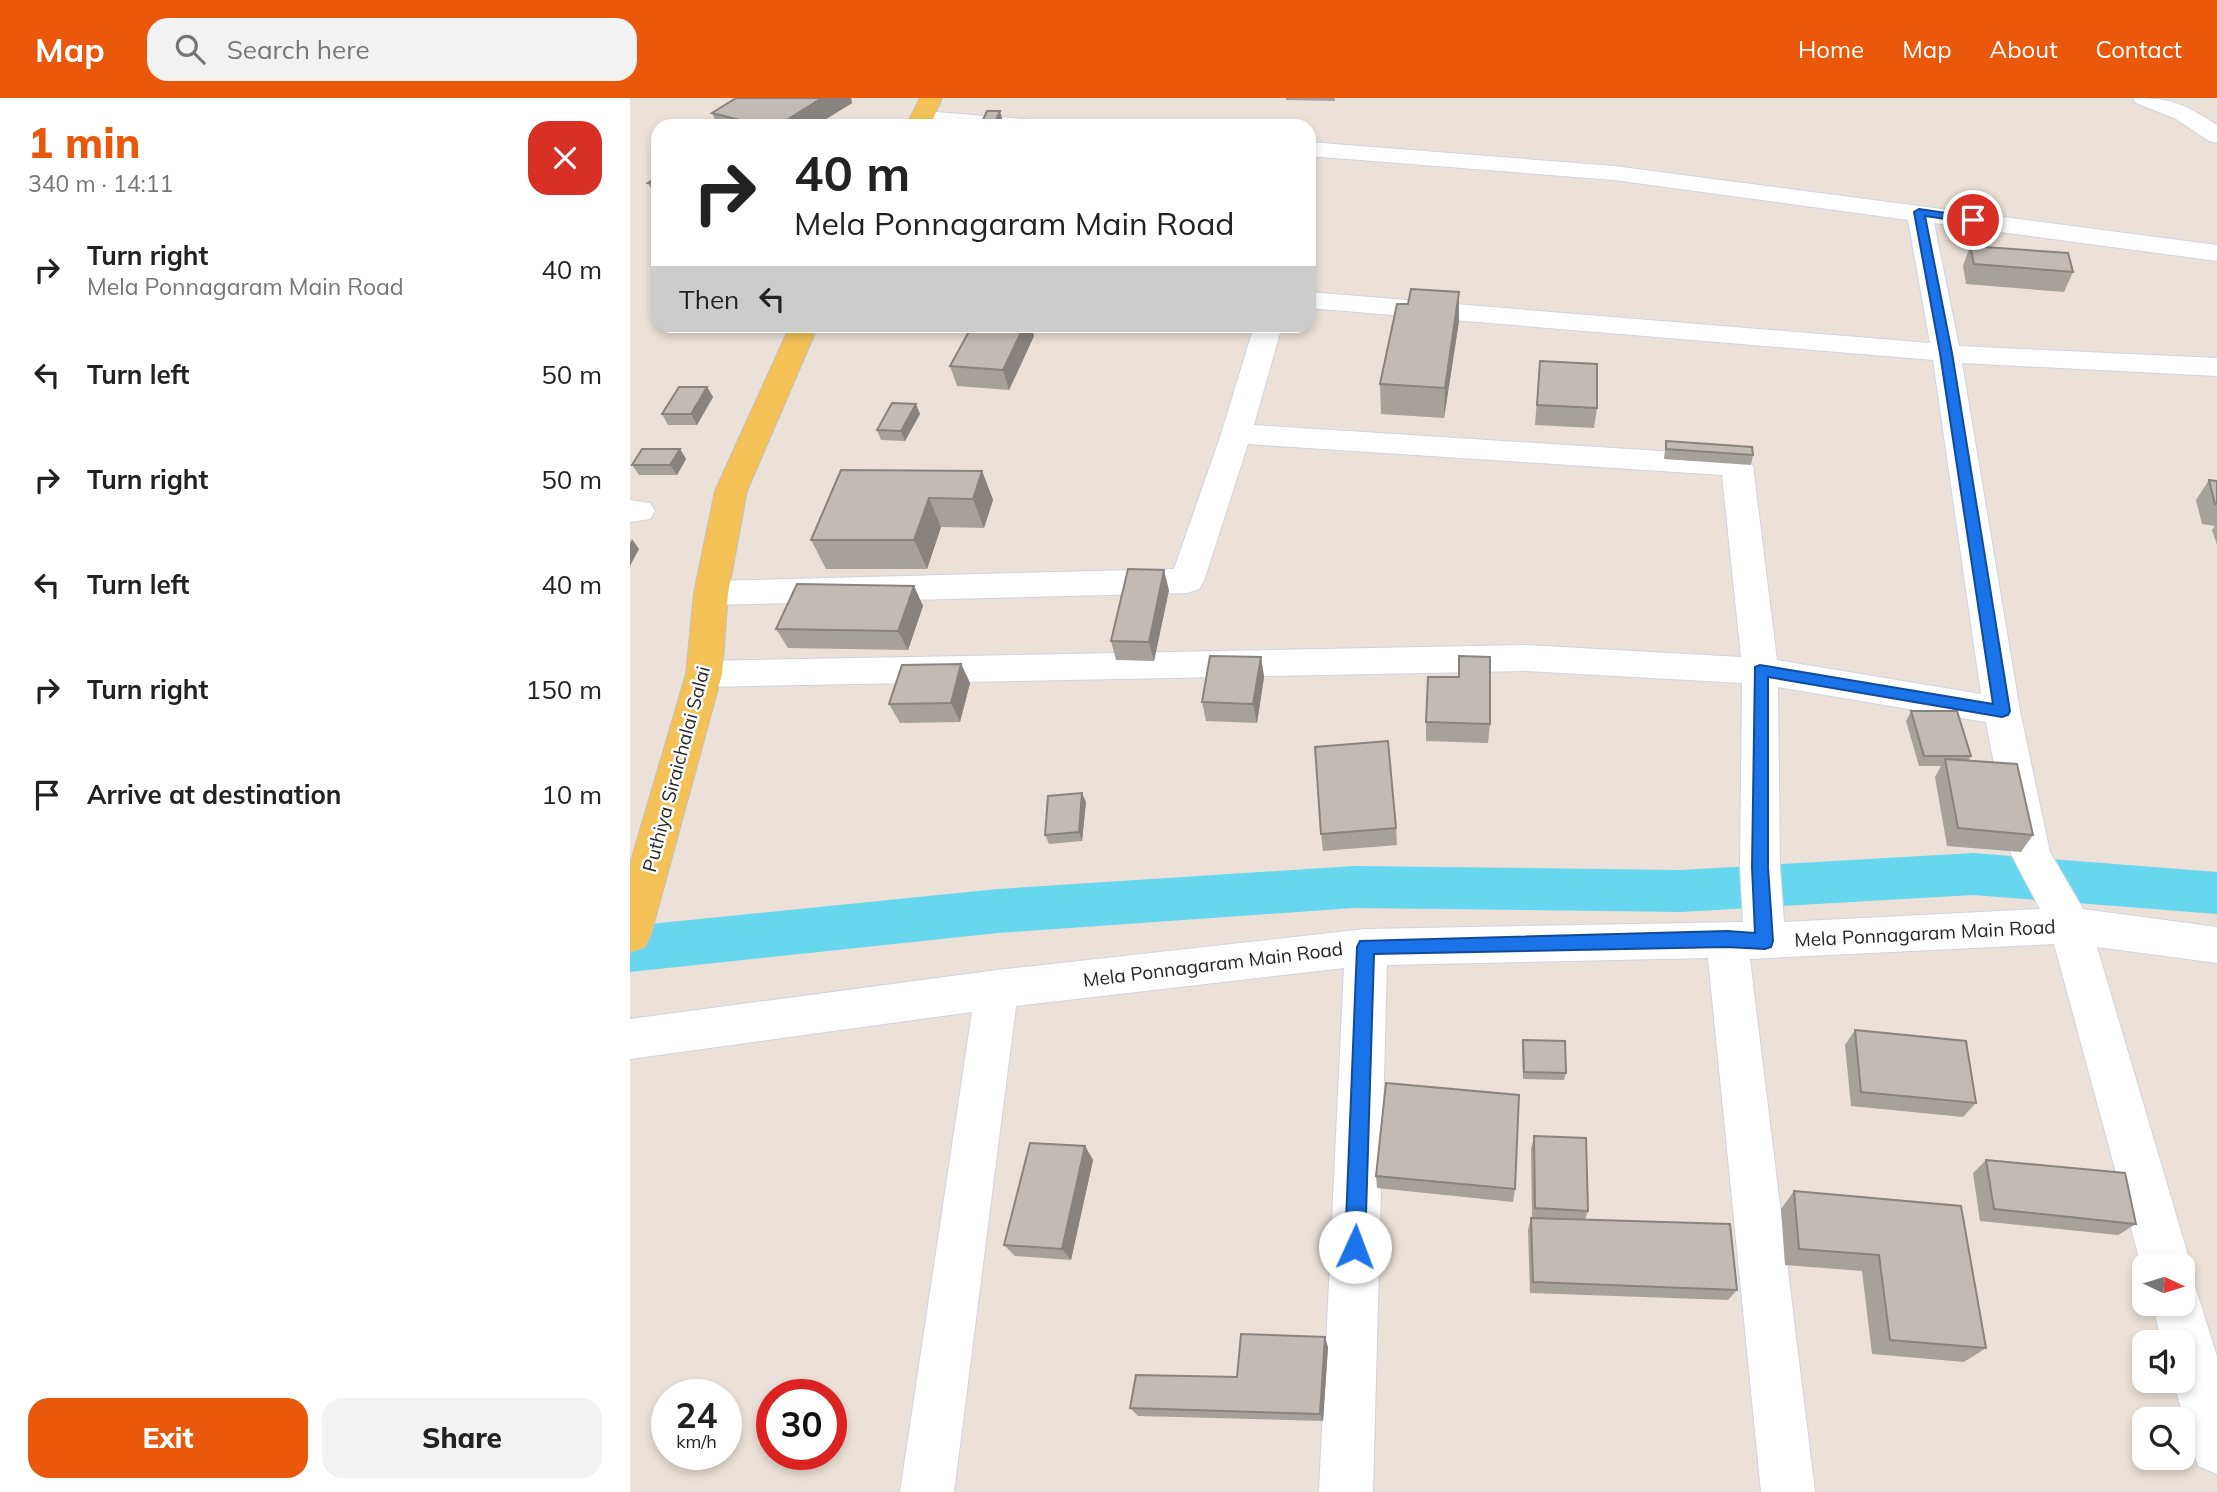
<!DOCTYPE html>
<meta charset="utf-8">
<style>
:root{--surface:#fff;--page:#f2f2f2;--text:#222;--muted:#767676;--accent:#ea580c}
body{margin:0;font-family:Mulish,sans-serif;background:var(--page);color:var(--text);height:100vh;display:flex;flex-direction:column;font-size:26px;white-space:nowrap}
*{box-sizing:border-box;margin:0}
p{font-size:23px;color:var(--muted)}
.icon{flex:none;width:38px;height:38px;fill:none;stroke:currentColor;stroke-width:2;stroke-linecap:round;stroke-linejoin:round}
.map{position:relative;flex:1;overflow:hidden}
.side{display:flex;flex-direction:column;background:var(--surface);width:630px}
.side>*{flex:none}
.hud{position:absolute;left:21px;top:21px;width:665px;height:214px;border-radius:21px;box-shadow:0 4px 10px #0003;background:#fff;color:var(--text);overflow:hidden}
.needle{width:46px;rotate:94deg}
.tools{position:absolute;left:1502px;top:1155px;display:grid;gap:14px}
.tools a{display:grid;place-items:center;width:63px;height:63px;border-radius:14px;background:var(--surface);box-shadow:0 4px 10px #0003;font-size:35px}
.speed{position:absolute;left:21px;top:1281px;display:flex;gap:14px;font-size:35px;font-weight:700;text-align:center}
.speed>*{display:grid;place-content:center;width:91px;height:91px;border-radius:50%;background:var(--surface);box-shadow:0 4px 10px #0003;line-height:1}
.speed small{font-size:18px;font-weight:400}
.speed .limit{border:10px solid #d22;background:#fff;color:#111}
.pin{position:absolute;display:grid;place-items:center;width:60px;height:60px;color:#fff;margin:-30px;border:4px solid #fff;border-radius:50%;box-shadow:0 2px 7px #0007}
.me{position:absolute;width:77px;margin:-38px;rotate:2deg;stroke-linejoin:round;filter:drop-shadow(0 0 5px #0008)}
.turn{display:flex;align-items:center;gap:24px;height:147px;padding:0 28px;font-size:32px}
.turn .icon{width:91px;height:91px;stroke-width:2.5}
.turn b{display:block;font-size:49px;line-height:60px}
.then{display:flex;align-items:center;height:66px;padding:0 28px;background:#0003;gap:14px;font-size:26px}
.round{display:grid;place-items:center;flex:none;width:74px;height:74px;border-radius:21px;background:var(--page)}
.overview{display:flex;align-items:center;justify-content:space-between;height:119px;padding:0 28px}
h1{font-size:42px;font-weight:800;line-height:52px;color:var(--accent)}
.button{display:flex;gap:14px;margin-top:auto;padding:14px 28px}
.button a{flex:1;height:80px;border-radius:21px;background:var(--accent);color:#fff;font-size:28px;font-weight:800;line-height:80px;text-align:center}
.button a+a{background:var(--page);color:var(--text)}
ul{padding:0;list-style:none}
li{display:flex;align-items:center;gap:21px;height:105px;padding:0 28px}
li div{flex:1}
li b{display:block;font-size:26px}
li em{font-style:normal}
header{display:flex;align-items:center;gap:42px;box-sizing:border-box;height:98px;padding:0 35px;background:var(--accent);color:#fff}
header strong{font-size:33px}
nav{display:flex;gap:38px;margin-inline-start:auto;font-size:24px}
.search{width:490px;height:63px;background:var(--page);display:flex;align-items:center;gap:18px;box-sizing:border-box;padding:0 24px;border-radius:21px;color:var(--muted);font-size:26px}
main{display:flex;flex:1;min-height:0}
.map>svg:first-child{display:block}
</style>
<header>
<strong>Map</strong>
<div class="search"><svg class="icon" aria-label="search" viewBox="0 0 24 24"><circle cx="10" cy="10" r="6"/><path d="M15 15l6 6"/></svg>Search here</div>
<nav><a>Home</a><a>Map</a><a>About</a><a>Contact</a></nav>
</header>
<main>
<section class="side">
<div class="overview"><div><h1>1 min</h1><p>340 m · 14:11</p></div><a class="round" style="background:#d93025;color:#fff"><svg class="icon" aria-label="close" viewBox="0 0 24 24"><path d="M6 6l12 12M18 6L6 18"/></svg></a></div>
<ul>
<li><svg class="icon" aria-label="right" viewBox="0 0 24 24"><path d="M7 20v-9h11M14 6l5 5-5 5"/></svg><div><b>Turn right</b><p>Mela Ponnagaram Main Road</p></div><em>40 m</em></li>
<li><svg class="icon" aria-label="left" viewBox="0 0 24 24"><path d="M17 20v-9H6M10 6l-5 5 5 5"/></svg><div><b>Turn left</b></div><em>50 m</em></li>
<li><svg class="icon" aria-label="right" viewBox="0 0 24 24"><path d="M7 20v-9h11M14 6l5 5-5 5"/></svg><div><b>Turn right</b></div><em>50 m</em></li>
<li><svg class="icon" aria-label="left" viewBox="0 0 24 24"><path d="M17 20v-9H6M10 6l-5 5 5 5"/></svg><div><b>Turn left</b></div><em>40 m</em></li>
<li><svg class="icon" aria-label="right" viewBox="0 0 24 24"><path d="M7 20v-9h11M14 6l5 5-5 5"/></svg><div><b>Turn right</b></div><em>150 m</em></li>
<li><svg class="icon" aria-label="arrive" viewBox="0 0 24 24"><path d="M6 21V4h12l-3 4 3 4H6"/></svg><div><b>Arrive at destination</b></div><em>10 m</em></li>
</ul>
<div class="button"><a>Exit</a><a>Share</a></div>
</section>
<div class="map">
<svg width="1587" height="1394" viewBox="0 0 1587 1394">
<rect width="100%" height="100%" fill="#ebe1d8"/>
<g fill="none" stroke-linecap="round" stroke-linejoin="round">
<!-- canal -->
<path fill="#67d7f0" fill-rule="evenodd" d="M1343,755L1587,774V816L1343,797L1051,814L724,810L368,835L0,874V828L368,791L724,768L1051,772Z"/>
<!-- minor casing -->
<g stroke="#cdd3e1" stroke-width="2">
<path id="minor" d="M1503,0C1542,0 1555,6 1587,27V45L1579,43L1546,21L1506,5Z
M293,13L393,21L401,23L405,28H306L285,25L281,20L285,15Z
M679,44L984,68L1587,147V163L1304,125L1329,248L1587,260V278L1332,265L1390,613L1420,754L1453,811L1587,829V865L1467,849L1561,1167L1554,1184L1565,1188L1587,1258V1376L1568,1368L1543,1283H1552V1244H1532L1522,1206H1552V1167H1514V1173L1511,1167L1424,846L1120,861L1185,1394H1131L1078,860L757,867L743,1394H689L714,870L386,908L324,1394H270L342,914L0,961V921L367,872L736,831L1113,824L1110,769L1112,585L896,573L74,589L61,586L56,576L61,566L74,563L896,547L1111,559L1092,377L618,346L574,483L569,491L557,495L81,507L69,504L64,495L69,486L81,483L544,471L591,336L624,228H652L624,327L1107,358L1118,361L1123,368L1147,562L1351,596L1303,262L679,210V194L1300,245L1278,122L984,82L679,58ZM1148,589L1356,624L1381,756L1410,811L1154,824L1150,769Z
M0,402L20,405L25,413L20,421L0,424Z"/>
</g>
<!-- major casing -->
<g stroke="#c3c3c3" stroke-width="2">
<path id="major" d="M290,0H312L300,28H276Z
M160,228H188L117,393L98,495L92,576L21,836L15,849L0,854V766L56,576L64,495L85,393Z"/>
</g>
<!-- minor -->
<use href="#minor" fill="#fff" fill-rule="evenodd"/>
<!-- major -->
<use href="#major" fill="#f3c155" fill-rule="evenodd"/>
</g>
<!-- wall -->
<path fill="#a7a19c" d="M106,0H221L222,5L185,28H88L82,15Z
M656,0H705V3L656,2Z
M28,78V104L18,85Z
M1340,148L1443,174L1434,194L1336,186L1333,168Z
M829,194V223L814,320L751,316L750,286L778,206Z
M536,228H616L615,232Z
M404,238L379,292L327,288L320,268Z
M910,263L967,310L964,330L905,327Z
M77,289L83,299L67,327H38L32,316Z
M290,316L275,343L251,342L247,332Z
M1036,343L1123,357L1121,367L1034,361Z
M50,351L56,361L47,377H9L2,367Z
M352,373L363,402L354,430L311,429L297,471H196L181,442Z
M1579,382L1587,383V447L1582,432L1585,428L1572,426L1566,402Z
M284,488L293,508L278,552L158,550L146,531Z
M539,492L524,563L486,562L481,543Z
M829,558L860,626L858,645L796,643V624L828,579Z
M631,559L634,579L627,625L576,623L572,604Z
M331,566L340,585L330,624L270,625L259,606Z
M1281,613L1341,658L1339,662L1403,737L1391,754L1317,748L1305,679L1311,668H1289L1276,623Z
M456,704L452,743L419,746L415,737Z
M766,730L767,747L693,753L691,736Z
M1225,932L1346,1005L1333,1019L1221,1008L1215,947Z
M893,942L936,975L934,982L893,981L892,949Z
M904,1038L958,1113L955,1121L1107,1192L1098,1202L900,1195L898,1132L901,1120H902L901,1051Z
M455,1048L463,1062L441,1162L385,1158L374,1147Z
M1356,1062L1506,1126L1488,1137L1350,1123L1343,1075Z
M746,1078L885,1091L883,1104L747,1090Z
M1164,1093L1331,1108L1356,1250L1334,1264L1242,1256L1232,1173L1155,1167L1151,1111Z
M698,1249L693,1323L508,1318L500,1310L607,1279Z"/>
<!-- shaded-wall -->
<path fill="#88837f" d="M192,0H221L222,5L185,28H147Z
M370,13L374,28L364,26Z
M829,194V223L814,320L815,290Z
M394,228H401L404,238L379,292L373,272Z
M77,289L83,299L67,327L61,316Z
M286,306L290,316L275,343L271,333Z
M50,351L56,361L47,377L40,367Z
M352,373L363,402L354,430L343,401Z
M299,400L311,429L297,471L284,442Z
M2,441L9,451L0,468V445Z
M534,472L539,492L524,563L519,544Z
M284,488L293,508L278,552L268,533Z
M631,559L634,579L627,625L623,606Z
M331,566L340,585L330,624L321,605Z
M452,695L456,704L452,743L449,734Z
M455,1048L463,1062L441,1162L432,1151Z
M695,1239L698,1249L693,1323L690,1316Z"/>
<!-- building -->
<path fill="#c2bbb5" stroke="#88837f" stroke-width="2" d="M106,0H192L147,28H134L82,15Z
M357,13H370L364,26H400L399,28H350Z
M114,24L131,28H107Z
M28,78V87L18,85Z
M1340,148L1438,155L1443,174L1344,166Z
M781,191L829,194L815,290L750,286L767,206H778Z
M342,228H394L373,272L320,268Z
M910,263L967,266V310L907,307Z
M49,289H77L61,316H32Z
M262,305L286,306L271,333L247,332Z
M1036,343L1122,349L1123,357L1036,351Z
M12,351H50L40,367H2Z
M211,372L352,373L343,401L299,400L284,442H181Z
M1579,382L1587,383V406H1585Z
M498,471L534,472L519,544L481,543Z
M167,486L284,488L268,533L146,531Z
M580,558L631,559L623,606L572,604Z
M829,558L860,559V626L796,624L798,579H829Z
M331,566L321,605L259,606L272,567Z
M1281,613H1327L1341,658H1294Z
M758,643L766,730L691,736L685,649Z
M1315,661L1387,666L1403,737L1328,730Z
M452,695L449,734L415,737L418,698Z
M1225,932L1336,943L1346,1005L1231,994Z
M893,942L935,943L936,975L894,974Z
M756,985L889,997L885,1091L746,1078Z
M904,1038L956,1040L958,1113L905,1110Z
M400,1045L455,1048L432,1151L374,1147Z
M1356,1062L1495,1075L1506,1126L1364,1111Z
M1164,1093L1331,1108L1356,1250L1260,1242L1249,1157L1169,1151Z
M901,1120L1100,1126L1107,1192L903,1184Z
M611,1236L695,1239L690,1316L500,1310L506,1277L607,1279Z"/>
<!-- route -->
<path fill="#1a73e8" stroke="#114b97" stroke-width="2" d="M1289,111L1343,119L1349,122L1343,125L1295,118L1322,255L1380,613L1378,617L1372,619L1138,579V769L1143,843L1141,849L1135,851L1097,849L744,856L735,1149L732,1156L725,1159L718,1156L715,1149L727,849L730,843L1097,833L1125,835L1122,769L1125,569L1130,567L1363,606L1310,255L1284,114Z"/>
<g text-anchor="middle" stroke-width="5" stroke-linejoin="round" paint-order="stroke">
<!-- street labels -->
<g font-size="19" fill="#272727" stroke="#fff">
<text transform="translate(46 671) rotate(-75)" y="7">Puthiya Siraichalai Salai</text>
<text transform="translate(1295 835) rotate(-3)" y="7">Mela Ponnagaram Main Road</text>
<text transform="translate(583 866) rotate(-7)" y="7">Mela Ponnagaram Main Road</text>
</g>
</g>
</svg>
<div class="tools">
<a><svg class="needle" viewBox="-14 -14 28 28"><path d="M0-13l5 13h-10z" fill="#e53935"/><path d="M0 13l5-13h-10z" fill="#767676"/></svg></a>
<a><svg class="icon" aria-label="sound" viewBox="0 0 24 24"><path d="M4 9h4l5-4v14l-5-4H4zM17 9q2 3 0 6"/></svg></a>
<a><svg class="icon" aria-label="search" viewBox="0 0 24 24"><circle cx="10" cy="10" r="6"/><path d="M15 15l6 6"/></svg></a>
</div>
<div class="speed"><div>24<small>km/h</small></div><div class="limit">30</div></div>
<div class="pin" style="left:1343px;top:122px;background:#d93025"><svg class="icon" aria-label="arrive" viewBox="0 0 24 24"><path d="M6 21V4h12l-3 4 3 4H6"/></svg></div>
<svg class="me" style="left:725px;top:1149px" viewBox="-20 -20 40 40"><circle r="19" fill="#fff"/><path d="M0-13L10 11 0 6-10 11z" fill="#1a73e8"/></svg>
<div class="hud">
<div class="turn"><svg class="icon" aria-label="right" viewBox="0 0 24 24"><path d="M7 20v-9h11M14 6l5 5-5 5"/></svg><div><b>40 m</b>Mela Ponnagaram Main Road</div></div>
<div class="then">Then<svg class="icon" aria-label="left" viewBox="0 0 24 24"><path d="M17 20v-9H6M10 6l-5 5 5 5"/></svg></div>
</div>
</div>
</main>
